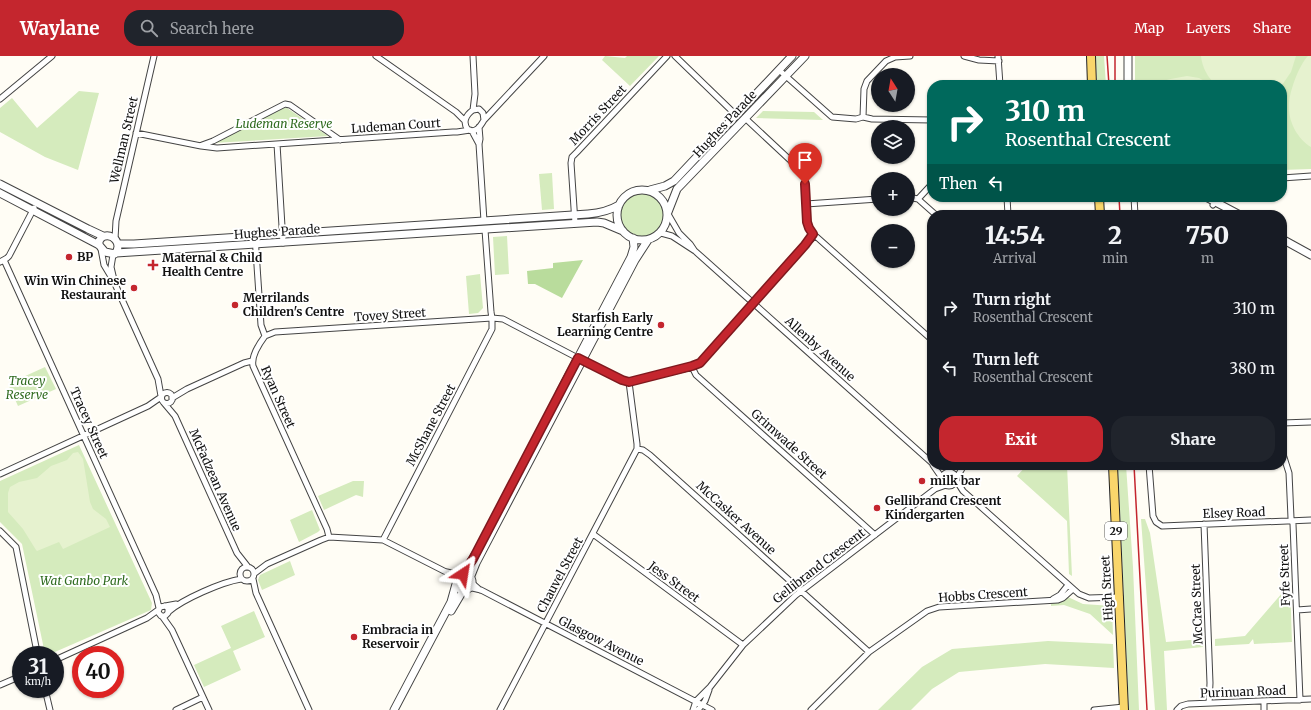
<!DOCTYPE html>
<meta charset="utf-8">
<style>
:root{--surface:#171b24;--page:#20242c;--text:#f1f3f6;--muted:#9ea1a6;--accent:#c4262e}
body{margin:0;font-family:Merriweather,serif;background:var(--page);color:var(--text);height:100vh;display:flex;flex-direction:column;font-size:15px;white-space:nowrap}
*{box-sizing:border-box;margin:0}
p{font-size:13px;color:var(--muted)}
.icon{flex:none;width:22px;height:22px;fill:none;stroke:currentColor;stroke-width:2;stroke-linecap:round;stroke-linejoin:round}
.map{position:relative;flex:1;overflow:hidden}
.drawer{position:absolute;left:927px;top:154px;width:360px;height:260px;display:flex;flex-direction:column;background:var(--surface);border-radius:16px;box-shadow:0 1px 3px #0004}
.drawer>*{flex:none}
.hud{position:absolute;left:927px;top:24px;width:360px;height:122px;border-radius:16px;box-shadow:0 1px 3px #0004;background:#00695c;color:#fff;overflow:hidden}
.needle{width:26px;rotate:349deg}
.fabs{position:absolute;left:871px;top:12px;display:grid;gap:8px}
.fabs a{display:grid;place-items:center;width:44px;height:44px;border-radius:50%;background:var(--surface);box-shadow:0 1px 3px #0004;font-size:20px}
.speed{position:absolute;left:12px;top:590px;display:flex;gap:8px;font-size:20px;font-weight:700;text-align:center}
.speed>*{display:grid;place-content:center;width:52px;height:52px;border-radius:50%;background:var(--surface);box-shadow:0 1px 3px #0004;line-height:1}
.speed small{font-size:10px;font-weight:400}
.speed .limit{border:6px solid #d22;background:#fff;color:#111}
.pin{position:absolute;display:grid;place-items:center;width:34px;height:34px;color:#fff;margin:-41px -17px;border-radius:50% 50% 50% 0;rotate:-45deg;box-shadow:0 0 4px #0007}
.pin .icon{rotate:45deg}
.me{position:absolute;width:44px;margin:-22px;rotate:33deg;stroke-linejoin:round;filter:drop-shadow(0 0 3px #0008)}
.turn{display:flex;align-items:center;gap:14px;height:84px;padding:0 12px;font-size:18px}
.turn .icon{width:52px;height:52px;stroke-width:2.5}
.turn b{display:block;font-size:28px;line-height:34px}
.then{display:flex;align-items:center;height:38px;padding:0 12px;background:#0003;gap:8px;font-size:15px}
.eta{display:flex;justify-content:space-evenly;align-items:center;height:68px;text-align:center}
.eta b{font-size:24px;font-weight:800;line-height:28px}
.action{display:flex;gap:8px;margin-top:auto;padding:8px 12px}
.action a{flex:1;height:46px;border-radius:16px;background:var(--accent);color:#fff;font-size:16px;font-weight:800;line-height:46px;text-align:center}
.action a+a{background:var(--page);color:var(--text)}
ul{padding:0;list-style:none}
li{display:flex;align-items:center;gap:12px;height:60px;padding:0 12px}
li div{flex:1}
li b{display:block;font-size:15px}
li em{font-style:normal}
header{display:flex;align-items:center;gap:24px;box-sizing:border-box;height:56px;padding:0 20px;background:var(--accent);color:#fff}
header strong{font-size:19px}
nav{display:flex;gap:22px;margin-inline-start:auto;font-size:14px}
.search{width:280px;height:36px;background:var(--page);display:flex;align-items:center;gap:10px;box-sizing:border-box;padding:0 14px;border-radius:16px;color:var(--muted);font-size:15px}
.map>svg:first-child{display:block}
</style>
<header>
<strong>Waylane</strong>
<div class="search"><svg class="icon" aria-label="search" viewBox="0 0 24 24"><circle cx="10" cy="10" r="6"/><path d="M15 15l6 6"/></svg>Search here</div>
<nav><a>Map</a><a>Layers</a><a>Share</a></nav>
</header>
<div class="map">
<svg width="1311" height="654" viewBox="0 0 1311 654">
<rect width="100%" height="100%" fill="#fffdf5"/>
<!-- green -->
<path fill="#d5ebbd" d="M605,0L625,2L627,0H659L630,30L602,4Z
M1096,0H1104L1106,29H1097Z
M1135,0H1311V113L1282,114V29H1135Z
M79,35L99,37L78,114L45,101L0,76V52L12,42L37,72Z
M283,52H287L328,80L213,87Z
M763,55L814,56L823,64L756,62Z
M552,117L554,153L542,154L539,118Z
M618 159a24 24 0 1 1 48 0a24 24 0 1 1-48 0Z
M507,180L509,218L495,219L493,181Z
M480,218L483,252L478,257L469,258L466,220Z
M45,311L56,333L18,350L9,330L10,327Z
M79,389L152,547L151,554L48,599L45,598L22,488L0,466V425Z
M1027,409H1067L1072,520L1069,518L1067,465L1017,420Z
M1118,409H1126L1133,511L1139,654H1129Z
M353,425H364L363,441L356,439L324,454L318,440Z
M312,454L320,474L318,476L299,486L290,464Z
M1141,463H1145L1150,477L1166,586L1203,583V591L1164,595L1167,654H1155Z
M290,505L295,519L262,534L258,524L260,519Z
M1290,528L1292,586L1254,588L1253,583L1249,588L1215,590V583L1245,580Z
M1068,541L1083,548L1112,550L1113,579L1090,558L1064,549L1051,550V547L1063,545Z
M254,555L265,581L233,595L241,614L204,631L194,609L231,592L221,570Z
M1048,585L1113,588L1114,612L1045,608L959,616L932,633L911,654H878L922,611L952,593Z"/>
<!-- forest -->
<path fill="#b9dc9c" d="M583,204L562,242L535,228H528L527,215L553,212V207Z"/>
<!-- pitch -->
<path fill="#e6f2cf" d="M1201,0H1296L1291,16L1282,29H1216C1208,22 1202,11 1201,0Z
M1308,0H1311V91C1298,83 1289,67 1289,52C1288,38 1299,9 1308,0Z
M1187,20L1199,22L1212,29H1155C1165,23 1176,22 1187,20Z
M78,396L83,403L90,446L93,453L106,463L110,471L63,493L59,486L37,495L36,494L23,473L8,456V437L10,431L19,426L37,422L51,410L67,404L73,397Z"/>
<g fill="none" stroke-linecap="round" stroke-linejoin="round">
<!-- minor casing -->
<g stroke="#444" stroke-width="7">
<path id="minor" d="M376,0L456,56L465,65
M473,0L475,38L473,54
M675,0L736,59
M964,0L979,4L999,5
M998,0L1000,29
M779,14L832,61L856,63L863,61L872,63L932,64
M0,43L52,0
M479,53L483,57L484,64C480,71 476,77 468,74C462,66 466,59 473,54Z
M863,61L864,33L867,25L886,5L895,1L910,0
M745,62L805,118L807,166L810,175L932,284
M484,64L544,0
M479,71L480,83L479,88L484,165
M472,75L479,88
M136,77L201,90L217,92L453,76H457L470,74
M277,88L283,187
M202,89L213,85L285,48L290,49L340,84
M1282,122L1311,120
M908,141L918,143L936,159
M1007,141L1008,159
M1134,141L1135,159
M918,143L932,128
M806,148L878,143
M1213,149L1217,141
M668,158L679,177L690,188L694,194
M575,167L571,107L572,101L577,96L667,0
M485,174L491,256L492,262L503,263L622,325L629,326L692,311L700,307L805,189L815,180
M661,177L672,180L695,195L932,407
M255,180L261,269L265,280C259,288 251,300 253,310L327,473L329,481
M115,183L116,165L154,0
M101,193L104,209L113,224
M113,199L111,211L115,228L158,323L161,340
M4,204L156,539L159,552
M0,206L7,202L9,200L34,152
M265,280L275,276L492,262V273L383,484
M692,311L696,319L875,479
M161.5 342a5.5 5.5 0 1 1 11 0a5.5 5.5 0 1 1-11 0Z
M172,342L187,333L244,307L252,305
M164,347L175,360L237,497L248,511
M1282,367L1311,366
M637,393L643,394L650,399L869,596
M1282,395L1289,417L1291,462L1293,468L1300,644
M933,409L942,422
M1149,409L1153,460L1156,466L1162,470L1311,464
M942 423a7 7 0 1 1 14 0a7 7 0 1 1-14 0Z
M0,418L148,350L161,341
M956,423L964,409
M956,424L963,435L1079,538L1089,542L1120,541
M1204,468L1210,627L1209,647
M0,475L16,491L36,591V599
M593,478L743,589
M240 518a7 7 0 1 1 14 0a7 7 0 1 1-14 0Z
M447,516L460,519
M255,517L267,508L321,484L329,481L383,484L446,516L456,525
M253,523L256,537L309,654
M471,526L480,534
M468,531L481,534L712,654
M1053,543L1060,539L1068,529
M165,550L168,552V557L165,560H161L158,556L160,551L176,548
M1297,554L1311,553
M168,556C183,543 222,526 241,523
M162,560L172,574L209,654
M55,604L147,562L158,554
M0,629L21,620
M45,633L50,654
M1264,645V654
M176,654L203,641
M500,654L637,393V388L629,326
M693,654L696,645L710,631L743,589L796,539L935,433L946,429
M698,654L705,645L709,634
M811,654L869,596L927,555L939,551L1058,544L1063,542L1073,533
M1094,654L1124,651
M1177,654L1181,650L1188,648L1311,643"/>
</g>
<!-- tertiary casing -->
<g stroke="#444" stroke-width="9">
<path id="tertiary" d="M1128,29V0
M0,128L88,173L103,180
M617 159a25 25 0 1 1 50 0a25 25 0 1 1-50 0Z
M650,134L665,130L674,125L792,0
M0,137L99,189L105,196L115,198C123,188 113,176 102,181L99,185V189
M1206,141L1240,159
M668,156L677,133L805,0
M1282,183L1311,199
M118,188H134L588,158C600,157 609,155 619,149
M116,197L597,166L604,167L623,175
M560,336L631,201L634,191L633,182
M463,518L477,496
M456 526a8 8 0 1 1 16 0a8 8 0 1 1-16 0Z
M470,522L476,507L635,204L648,184
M451,555L464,533
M394,654L451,546L456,528"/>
</g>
<!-- primary casing -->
<g stroke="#222" stroke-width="10">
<path id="primary" d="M1091,0L1092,29
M1099,141L1100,159
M1113,409L1124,654"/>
</g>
<!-- minor -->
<use href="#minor" stroke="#fff" stroke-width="5"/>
<!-- tertiary -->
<use href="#tertiary" stroke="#fff" stroke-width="7"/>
<!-- primary -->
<use href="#primary" stroke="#f9d66b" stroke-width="8"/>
<!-- rail -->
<path stroke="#c4262e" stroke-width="1.5" d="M1107,0L1109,29
M1115,29V0
M1119,141L1120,159
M1134,409L1147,654"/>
</g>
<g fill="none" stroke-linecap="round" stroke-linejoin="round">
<!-- route casing -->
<g stroke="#7f191e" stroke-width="10">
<path id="route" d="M463,518L473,503L578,302L622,324L629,326L692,310L700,307L805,189L813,178L809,172L807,166L805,128"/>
</g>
<!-- route -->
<use href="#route" stroke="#c4262e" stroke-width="7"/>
</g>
<!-- markers -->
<g fill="#c4262e" stroke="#fff" stroke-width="1.5">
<circle cx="69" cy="201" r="4"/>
<path d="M151 203h4v4h4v4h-4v4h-4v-4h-4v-4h4z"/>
<circle cx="134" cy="232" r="4"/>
<circle cx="235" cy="249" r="4"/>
<circle cx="661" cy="269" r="4"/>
<circle cx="922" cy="425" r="4"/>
<circle cx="877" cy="452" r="4"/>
<circle cx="354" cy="581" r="4"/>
</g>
<g text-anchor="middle" stroke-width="4" stroke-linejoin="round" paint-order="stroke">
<!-- shield labels -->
<rect fill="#fff" stroke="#585858" stroke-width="1" x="1105" y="466" width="22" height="18" rx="3"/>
<g font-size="11" font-weight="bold" fill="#111">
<text x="1116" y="479">29</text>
</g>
<!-- street labels -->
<g font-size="12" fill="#111" stroke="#fff">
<text transform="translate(598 59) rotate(-47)" y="4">Morris Street</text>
<text transform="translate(725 68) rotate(-47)" y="4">Hughes Parade</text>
<text transform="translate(396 70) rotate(-4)" y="4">Ludeman Court</text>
<text transform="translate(124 84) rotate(-77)" y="4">Wellman Street</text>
<text transform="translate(277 176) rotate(-4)" y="4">Hughes Parade</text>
<text transform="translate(390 259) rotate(-4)" y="4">Tovey Street</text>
<text transform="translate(820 293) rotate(42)" y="4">Allenby Avenue</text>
<text transform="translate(278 341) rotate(66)" y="4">Ryan Street</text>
<text transform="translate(89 367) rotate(66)" y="4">Tracey Street</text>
<text transform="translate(431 369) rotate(-62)" y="4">McShane Street</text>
<text transform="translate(789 388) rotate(42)" y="4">Grimwade Street</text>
<text transform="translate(215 424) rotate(66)" y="4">McFadzean Avenue</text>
<text transform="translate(1234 457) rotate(-2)" y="4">Elsey Road</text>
<text transform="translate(736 462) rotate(42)" y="4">McCasker Avenue</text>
<text transform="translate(819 510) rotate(-38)" y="4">Gellibrand Crescent</text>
<text transform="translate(560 519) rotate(-62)" y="4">Chauvel Street</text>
<text transform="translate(1285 519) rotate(-92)" y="4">Fyfe Street</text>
<text transform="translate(674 526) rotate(36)" y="4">Jess Street</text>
<text transform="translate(1107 532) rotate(-93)" y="4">High Street</text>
<text transform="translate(983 539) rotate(-4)" y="4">Hobbs Crescent</text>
<text transform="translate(1197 548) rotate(-92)" y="4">McCrae Street</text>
<text transform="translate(601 585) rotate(27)" y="4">Glasgow Avenue</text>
<text transform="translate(1243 636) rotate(-2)" y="4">Purinuan Road</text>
</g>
<!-- park labels -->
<g font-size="12" font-style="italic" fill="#2f6b1f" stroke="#fff">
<text x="284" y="72">Ludeman Reserve</text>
<text x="27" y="329">Tracey<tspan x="27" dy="14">Reserve</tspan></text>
<text x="84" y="529">Wat Ganbo Park</text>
</g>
<!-- poi labels -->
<g font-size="12" font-weight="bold" fill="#111" stroke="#fff" text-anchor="start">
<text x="77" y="205">BP</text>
<text x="162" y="206">Maternal &amp; Child<tspan x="162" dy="14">Health Centre</tspan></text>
<text x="126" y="229" text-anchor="end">Win Win Chinese<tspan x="126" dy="14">Restaurant</tspan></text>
<text x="243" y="246">Merrilands<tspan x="243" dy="14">Children's Centre</tspan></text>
<text x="653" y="266" text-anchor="end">Starfish Early<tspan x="653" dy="14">Learning Centre</tspan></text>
<text x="930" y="429">milk bar</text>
<text x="885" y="449">Gellibrand Crescent<tspan x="885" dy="14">Kindergarten</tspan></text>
<text x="362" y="578">Embracia in<tspan x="362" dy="14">Reservoir</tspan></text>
</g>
</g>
</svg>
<div class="fabs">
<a><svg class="needle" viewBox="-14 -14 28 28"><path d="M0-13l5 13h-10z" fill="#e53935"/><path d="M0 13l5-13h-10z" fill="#9ea1a6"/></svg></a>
<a><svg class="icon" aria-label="layers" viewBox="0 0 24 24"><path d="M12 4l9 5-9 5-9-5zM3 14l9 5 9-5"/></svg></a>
<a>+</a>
<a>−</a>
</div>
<div class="speed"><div>31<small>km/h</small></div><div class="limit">40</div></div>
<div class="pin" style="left:805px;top:128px;background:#d93025"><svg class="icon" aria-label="arrive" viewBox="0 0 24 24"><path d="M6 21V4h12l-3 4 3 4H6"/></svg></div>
<svg class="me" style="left:463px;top:518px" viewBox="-20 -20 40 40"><path d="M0-17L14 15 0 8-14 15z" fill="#c4262e" stroke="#fff" stroke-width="4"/></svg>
<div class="hud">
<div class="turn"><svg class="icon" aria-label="right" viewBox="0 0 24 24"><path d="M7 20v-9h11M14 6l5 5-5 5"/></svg><div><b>310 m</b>Rosenthal Crescent</div></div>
<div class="then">Then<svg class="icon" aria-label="left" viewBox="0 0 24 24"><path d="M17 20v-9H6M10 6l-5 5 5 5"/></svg></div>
</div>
<section class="drawer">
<div class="eta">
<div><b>14:54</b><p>Arrival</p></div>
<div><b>2</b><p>min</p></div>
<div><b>750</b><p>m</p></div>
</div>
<ul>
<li><svg class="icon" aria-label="right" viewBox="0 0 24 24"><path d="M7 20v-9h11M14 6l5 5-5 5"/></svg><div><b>Turn right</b><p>Rosenthal Crescent</p></div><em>310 m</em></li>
<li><svg class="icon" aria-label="left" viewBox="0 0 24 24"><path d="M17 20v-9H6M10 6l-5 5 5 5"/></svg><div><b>Turn left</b><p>Rosenthal Crescent</p></div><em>380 m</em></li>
</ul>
<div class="action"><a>Exit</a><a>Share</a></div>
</section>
</div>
